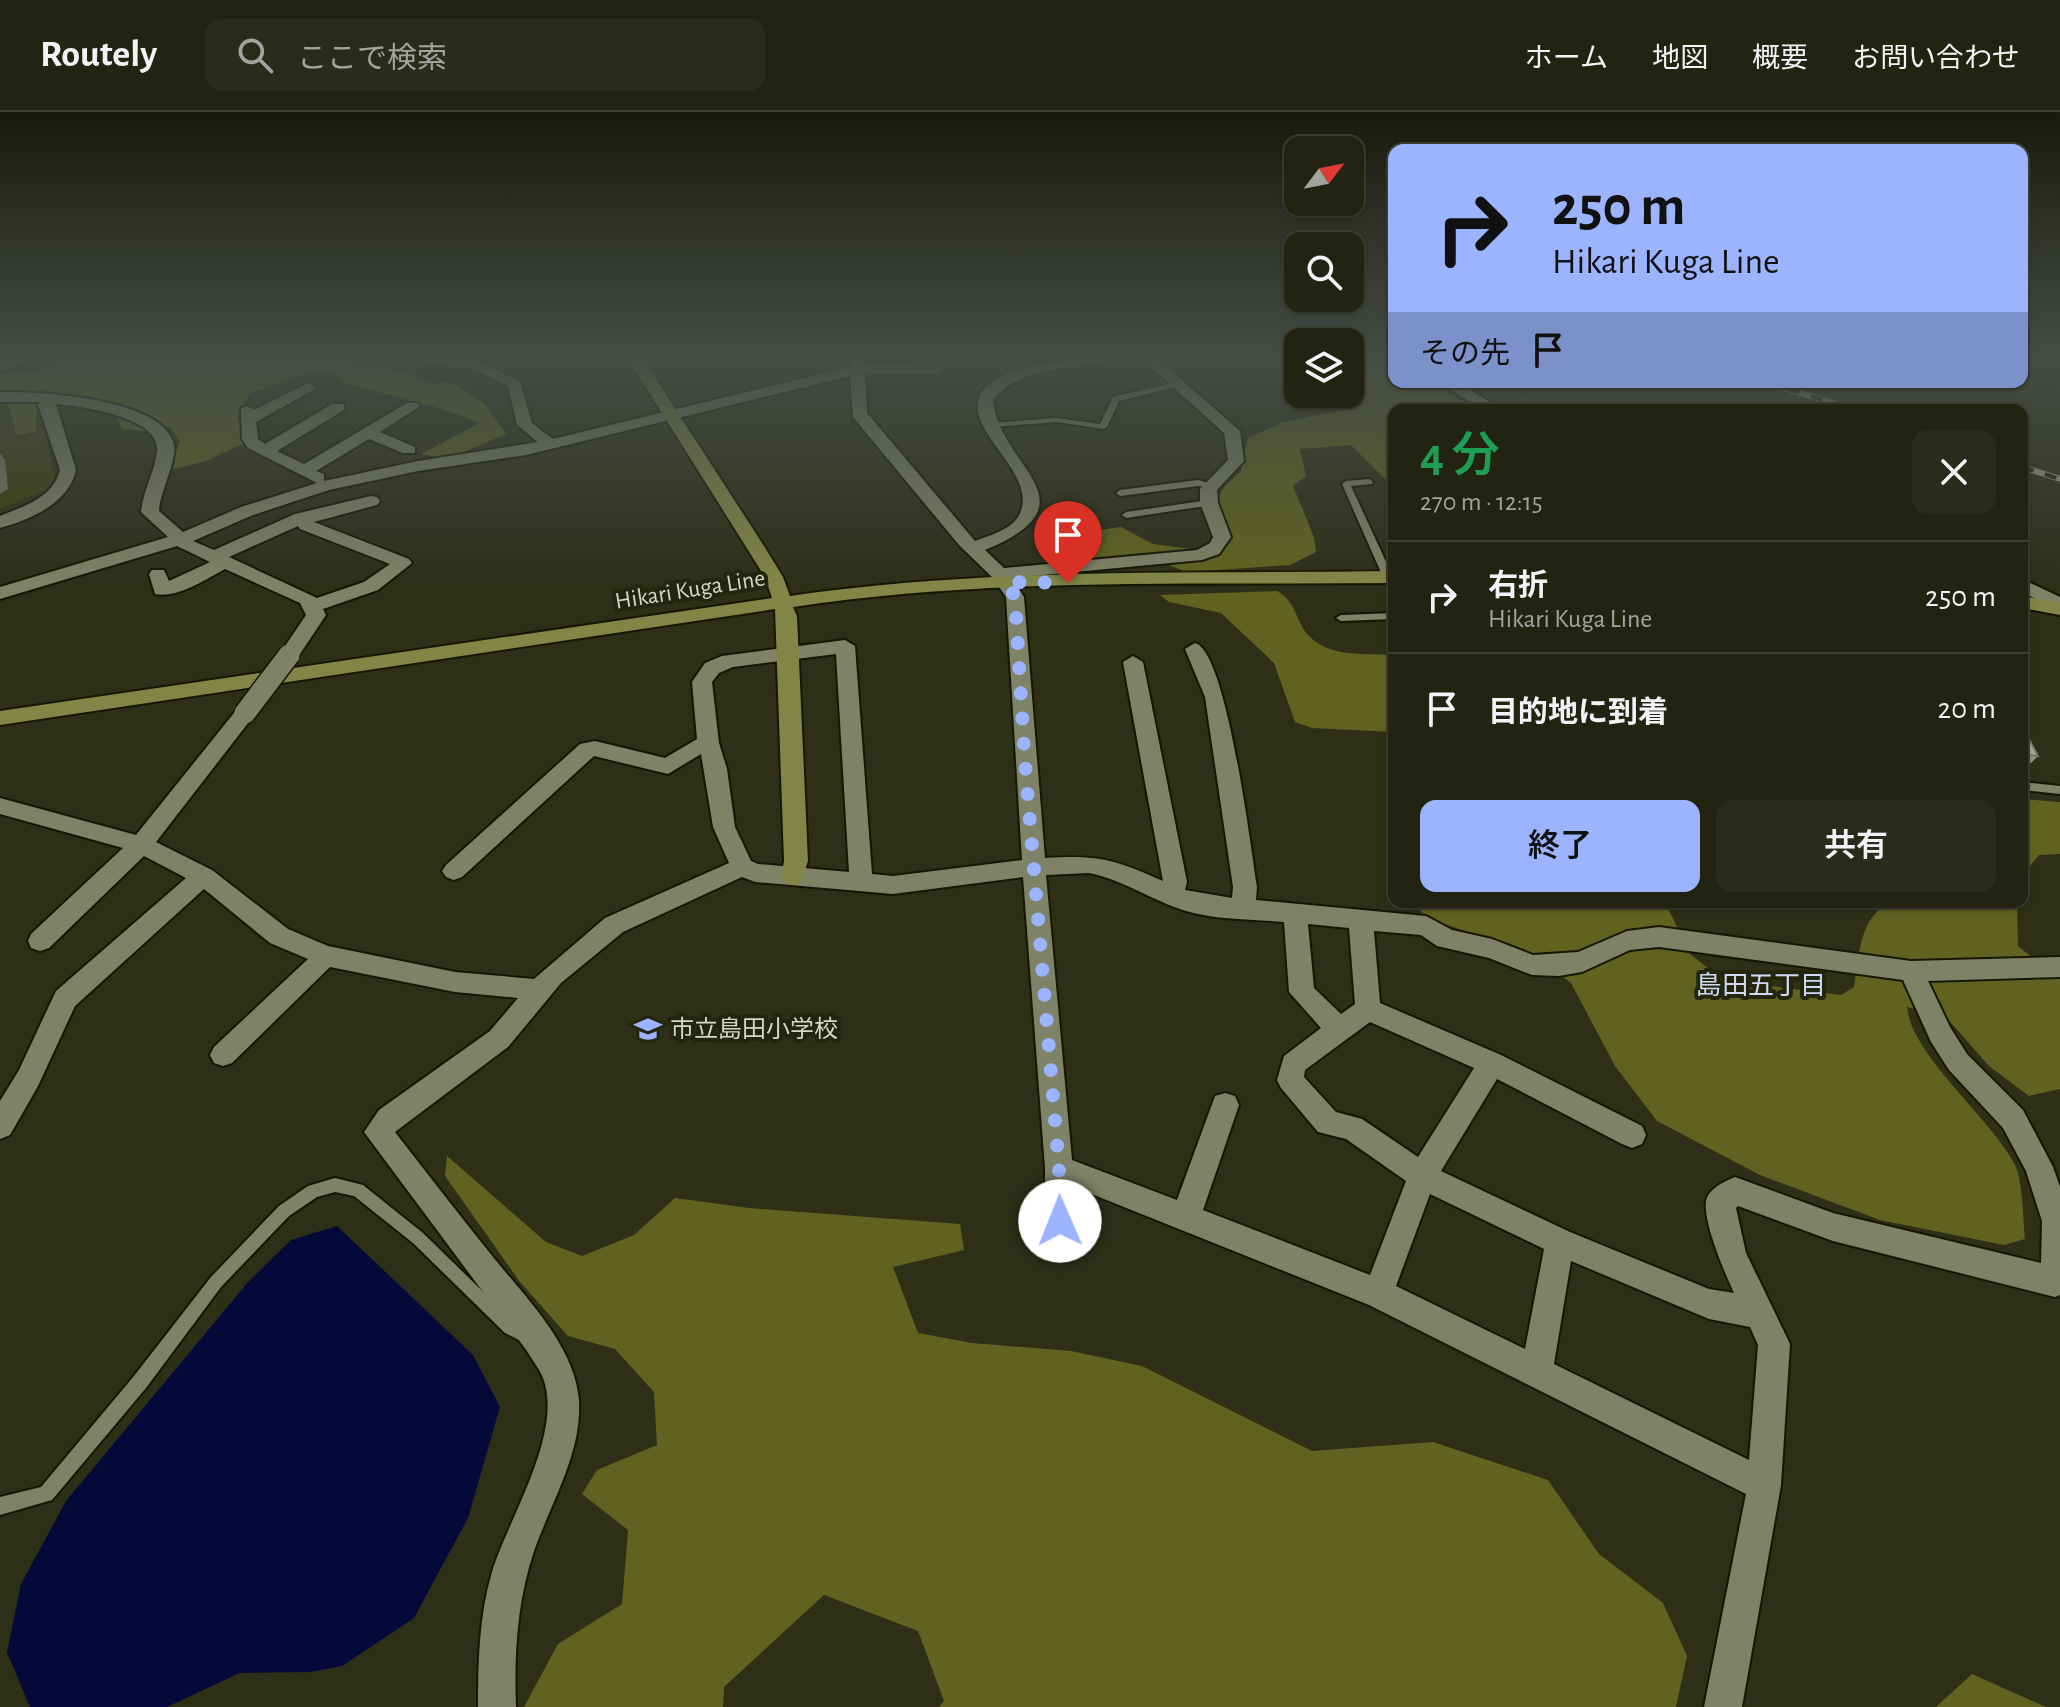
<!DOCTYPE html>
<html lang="ja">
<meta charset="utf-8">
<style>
:root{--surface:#222311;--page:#2a2b1a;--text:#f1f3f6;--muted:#a2a49f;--line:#3f4031;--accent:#9cb4fd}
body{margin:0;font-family:"Alegreya Sans","Noto Sans JP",sans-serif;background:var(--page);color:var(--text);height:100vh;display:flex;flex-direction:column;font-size:30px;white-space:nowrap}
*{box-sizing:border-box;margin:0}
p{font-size:26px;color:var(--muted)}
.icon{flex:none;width:44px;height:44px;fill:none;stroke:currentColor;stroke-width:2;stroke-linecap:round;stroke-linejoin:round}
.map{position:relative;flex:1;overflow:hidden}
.panel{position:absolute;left:1388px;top:292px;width:640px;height:504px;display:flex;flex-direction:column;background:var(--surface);border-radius:16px;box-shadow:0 2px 6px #0004,0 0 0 2px var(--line)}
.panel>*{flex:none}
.guide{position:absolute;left:1388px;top:32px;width:640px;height:244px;border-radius:16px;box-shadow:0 2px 6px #0004,0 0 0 2px var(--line);background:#9cb4fd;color:#111;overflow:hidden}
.needle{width:52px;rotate:58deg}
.tools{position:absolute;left:1284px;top:24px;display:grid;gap:16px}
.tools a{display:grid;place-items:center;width:80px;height:80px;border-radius:16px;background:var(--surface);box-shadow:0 2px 6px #0004,0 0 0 2px var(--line);font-size:40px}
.pin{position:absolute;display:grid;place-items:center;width:68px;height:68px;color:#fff;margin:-82px -34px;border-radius:50% 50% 50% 0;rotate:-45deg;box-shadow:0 0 8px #0007}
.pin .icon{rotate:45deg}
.me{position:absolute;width:88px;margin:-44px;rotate:359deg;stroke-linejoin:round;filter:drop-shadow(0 0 6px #0008)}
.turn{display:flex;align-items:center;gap:28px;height:168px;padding:0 32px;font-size:36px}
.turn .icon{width:104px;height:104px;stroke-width:2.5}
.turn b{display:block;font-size:56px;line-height:68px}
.then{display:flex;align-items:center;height:76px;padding:0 32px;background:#0003;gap:16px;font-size:30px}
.round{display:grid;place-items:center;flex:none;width:84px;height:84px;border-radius:16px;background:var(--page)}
.headline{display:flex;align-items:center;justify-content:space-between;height:136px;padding:0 32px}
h1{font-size:48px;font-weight:600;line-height:60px;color:#1e9e55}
.primary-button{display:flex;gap:16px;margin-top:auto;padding:16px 32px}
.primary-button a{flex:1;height:92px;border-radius:16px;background:var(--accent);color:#111;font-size:32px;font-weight:600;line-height:92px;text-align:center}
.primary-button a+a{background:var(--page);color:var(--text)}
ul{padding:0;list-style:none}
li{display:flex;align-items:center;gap:24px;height:112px;padding:0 32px;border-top:2px solid var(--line)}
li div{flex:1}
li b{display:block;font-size:30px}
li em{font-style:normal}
header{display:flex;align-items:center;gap:48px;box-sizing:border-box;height:112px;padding:0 40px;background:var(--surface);border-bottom:2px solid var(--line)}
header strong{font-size:38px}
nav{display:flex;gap:44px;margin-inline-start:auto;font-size:28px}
.search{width:560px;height:72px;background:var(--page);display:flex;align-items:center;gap:20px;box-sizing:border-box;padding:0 28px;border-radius:16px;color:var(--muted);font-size:30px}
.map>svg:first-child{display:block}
</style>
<header>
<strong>Routely</strong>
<div class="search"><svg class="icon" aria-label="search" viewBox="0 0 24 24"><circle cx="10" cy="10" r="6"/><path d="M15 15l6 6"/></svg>ここで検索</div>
<nav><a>ホーム</a><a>地図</a><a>概要</a><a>お問い合わせ</a></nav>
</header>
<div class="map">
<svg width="2060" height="1595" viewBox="0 0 2060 1595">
<rect width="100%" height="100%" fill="#2d2f17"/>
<!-- green -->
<path fill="#3c3f10" d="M0,287L40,292L55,368L49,377L0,397Z"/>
<!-- forest -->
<path fill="#5f631f" d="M51,247H354L355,254L402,259L430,271L451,270L485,292L506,322L448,347L421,342L480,311L442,297L348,272L333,261L309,260L249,282L237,305L245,331L203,350L169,358L180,330L170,315L144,319L122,317L110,290L64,284L36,295V319L16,324L11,301L3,281L0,282V263L39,258Z
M1350,247H1392L1394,270H1430L1477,298H1394V376L1351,333L1300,337L1306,364L1293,374L1314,425L1316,440L1290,453L1186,460L1147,444L1051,450L1040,438L1054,424L1121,415L1153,432L1199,438L1226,436L1228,421L1217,389L1223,376L1241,359L1248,326L1281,311L1356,295L1354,273L1350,270Z
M1277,479C1297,490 1295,509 1309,524C1330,546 1366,541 1394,543V620L1312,616L1295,610L1274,551L1221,501L1169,490L1160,483Z
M2022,687L2060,690V742L2039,743L2022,764Z
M1422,790H1665L1690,842L1723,868L1841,883L1854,875C1859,844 1859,806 1890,790H2017L2018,834L2055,864L2060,865V977L2029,984L1989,954L1945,904L1907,895C1911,943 1991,1006 2015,1053C2023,1069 2023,1108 2025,1127L2004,1133L1880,1108L1760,1063L1657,1009L1615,954L1571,871L1534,843L1424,805L1419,794Z
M447,1044L546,1130L582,1144L634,1123L675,1086L749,1096L960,1112L964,1138L893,1155L918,1221L972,1231L1071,1239L1142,1254L1312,1339L1433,1330L1548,1368L1599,1442L1663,1491L1687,1544L1676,1595H939L944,1589L918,1519L824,1483L724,1575L723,1595H524L558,1532L622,1492L628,1418L582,1382L597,1358L657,1333L654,1280L615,1237L568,1224L520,1170L445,1064Z
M1972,1562L2046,1595H1936Z"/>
<!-- water -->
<path fill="#050939" d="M337,1114L473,1243L500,1295L468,1406L414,1506L342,1554L311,1560L240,1561L167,1595H30L7,1540L21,1472L66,1389L248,1170L291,1128Z"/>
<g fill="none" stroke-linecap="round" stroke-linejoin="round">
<!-- lane casing -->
<g stroke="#161702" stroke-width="4">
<path id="lane" d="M1177,270L1181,272L1180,274L1119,289L1107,315L1103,317L1057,310L990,315L986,313L990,311L1057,306L1100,312L1113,285Z
M1369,367L1373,370L1372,372L1351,374L1393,465L1388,468L1383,465L1342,372L1346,369Z
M1198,368L1215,373L1211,376L1198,374L1120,384L1116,381L1120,378Z
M1209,388L1212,389V393L1126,406L1122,403L1126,400Z
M1394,501V507L1341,509L1336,506L1341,503Z
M2022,670L2060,674V682L2022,678Z
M335,1066L363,1073L423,1121L515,1211L531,1217L533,1223L531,1229L525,1231L505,1221L413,1131L354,1084L335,1080L317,1085L289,1104L221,1175L146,1276L52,1388L0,1403V1385L41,1375L134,1264L211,1165L279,1094L308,1074Z"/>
</g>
<!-- street casing -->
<g stroke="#161702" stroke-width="4">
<path id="street" d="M12,247H36L0,259V250Z
M417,247L476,249L520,269L532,311L553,327L850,255V247H864L865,253L942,254V260L937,261H865L867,301L975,429C988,424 1010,418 1018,405C1038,372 990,336 980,307C959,250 1079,247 1111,247L1104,251C1067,257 1018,256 993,288C999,356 1100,390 985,438L1004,456L1197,438L1210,431L1213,425L1200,391V377L1228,348L1224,321L1142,247H1158L1240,319L1244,349L1217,378L1218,391L1231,425L1219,442L1202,448L1012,466L1024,485L1045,746C1099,743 1113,747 1163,769L1123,550L1133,544L1143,550L1187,770L1185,778L1232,786L1233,775L1205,585L1185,537L1195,531C1227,539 1251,738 1257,775L1256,788L1426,804L1452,818L1492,827L1533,843L1578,840L1627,819L1659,815L1911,849L2060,845V865L1928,869L1950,915L1967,942L2023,998L2053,1055L2060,1075V1183L2055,1185L1833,1129L1738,1094L1736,1096L1746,1141L1790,1232L1781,1373L1742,1595H1704L1746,1382L1369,1193L1074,1075L1075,1109L1070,1119L1060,1123L1050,1119L1045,1109V1056L1023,765L893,782L755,770L742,765L623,820L561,871L508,935L395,1020C426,1060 457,1100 489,1140C522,1182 575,1232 579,1289C582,1341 551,1391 534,1439C517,1490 514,1542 516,1595H478C478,1550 479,1504 492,1460C508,1407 564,1321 543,1266C539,1256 532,1248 527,1239L364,1020L379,998L490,919L518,886L455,880L330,855L232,951L223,954L214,951L210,943L214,935L308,847L270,831L204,777L75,894L38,974L10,1023L0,1027V989L19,958L56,879L186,766L144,744L49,836L40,839L31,836L28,829L31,822L123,736L0,702V686L136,723L238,596H252L255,601L252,606L156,730L212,758L288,817L328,834L455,860L534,867L605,806L729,751L713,715L701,642L668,662L594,644L462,765L454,768L446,765L442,759L446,753L580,632L595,629L665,646L697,627L692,570L705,551L722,544L845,528L855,534L872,762L893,764L1022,748L1006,485L993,466L959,433L853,305L850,264L526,343L418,359L329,378L253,403L193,429L214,438L295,402L371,384L377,385L380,389L377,393L314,410L409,447L412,451L378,478L323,497L326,503L296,548L289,549L279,543L306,503L300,491L225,457C206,467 177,487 155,482L149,462L152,458H164L169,469L210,450L177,434L0,487V475L168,425L141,400C143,378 155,360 157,339C161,305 80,294 56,292L76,358C69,391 30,408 0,416V404C24,394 53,386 60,358L38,293L40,290H0V280C38,279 165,286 174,333C177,349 160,379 159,399L183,420L241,395L317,371L248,336L242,327L241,296L247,294L254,298L304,273L309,271L317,276L256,310L258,327L265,332L332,292H344V298L277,339L304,352L407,291H417L420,294L380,320L415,335V341H403L369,327L316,359L324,362V369L418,349L538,330L517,313L508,274L473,257L424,251ZM298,414L300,417L390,452L364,470L317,486L229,445ZM836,542L849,760L758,752L751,749L735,715L727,657L719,631L712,570L719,561L733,555ZM1089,761C1124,768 1153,789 1186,799C1215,808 1252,807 1284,810L1289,880L1321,916L1284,944L1277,968L1281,976L1318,1020L1346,1027L1406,1069L1370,1163L1203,1098L1239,993L1235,984L1225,981L1215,984L1177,1088L1072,1048L1046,763ZM1308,812L1349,816L1355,892L1341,902L1314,876ZM1374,819L1421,823L1437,834L1489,846L1532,863L1559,864L1582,860L1630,838L1659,835L1903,868L1931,930L1949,958L2003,1016L2026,1059L2042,1109L2041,1151L1833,1101L1735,1065C1725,1069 1708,1077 1706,1089C1703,1111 1725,1161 1734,1181L1709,1177L1570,1120L1441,1059L1497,967L1622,1032L1632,1036L1642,1032L1646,1023L1642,1014L1501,943L1380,891ZM1370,910L1474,956L1418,1045L1362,1007L1336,1000L1304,965L1305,958ZM1430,1082L1544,1137L1525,1237L1396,1174ZM1571,1149L1709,1207L1750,1215L1758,1233L1749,1348L1554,1252Z
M1439,270H1458L1502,298H1483Z
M2022,467L2060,485V499L2022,480Z"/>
</g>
<!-- secondary casing -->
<g stroke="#161702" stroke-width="4">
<path id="secondary" d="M628,247H643L764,434L783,465L790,484C989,455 1193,462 1394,459V471C1194,473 991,465 793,495L797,504L808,749L801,770L793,773L785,770L781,764L784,749L775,497L0,613V599L772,486L765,465Z
M2022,484L2060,491V503L2022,496Z"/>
</g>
<!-- lane -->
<use href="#lane" fill="#7e8266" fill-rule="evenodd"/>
<!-- street -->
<use href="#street" fill="#7e8266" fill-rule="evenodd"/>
<!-- secondary -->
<use href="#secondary" fill="#818647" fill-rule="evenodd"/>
<!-- rail casing -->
<g stroke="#989a88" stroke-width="6">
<path id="rail" d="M1765,270L1855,298
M2022,355L2060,367"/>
</g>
<!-- rail -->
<use href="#rail" stroke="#23250d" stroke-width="4" stroke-dasharray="12" stroke-linecap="butt"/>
<!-- street-bridge casing -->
<g stroke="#161702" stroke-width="24" stroke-linecap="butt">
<path id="street-bridge" d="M245,601L289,543"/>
</g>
<!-- street-bridge -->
<use href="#street-bridge" stroke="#7e8266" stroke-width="21"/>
</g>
<!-- wall -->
<path fill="#91947b" d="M2022,614L2038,644L2022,660Z"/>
<!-- shaded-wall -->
<path fill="#767864" d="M0,341L5,348L8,377L0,382Z"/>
<!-- building -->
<path fill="#a9ac8f" stroke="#767864" stroke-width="2" d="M2022,614L2038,644L2022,642Z"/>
<!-- sky -->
<linearGradient id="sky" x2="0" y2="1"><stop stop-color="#191a0d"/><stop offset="0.52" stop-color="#464d47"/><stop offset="1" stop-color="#464d47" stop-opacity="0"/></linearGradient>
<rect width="2060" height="471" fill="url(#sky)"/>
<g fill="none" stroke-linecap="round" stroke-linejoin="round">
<!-- route -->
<path stroke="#9cb4fd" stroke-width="14" stroke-dasharray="0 25.2" d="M1060,1109L1059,1056L1025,651L1015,485L1007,470L1068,471"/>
</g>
<!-- icons -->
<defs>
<g id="school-bare" transform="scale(2.16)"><path d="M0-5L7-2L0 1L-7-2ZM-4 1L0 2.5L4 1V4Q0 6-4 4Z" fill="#9cb4fd" stroke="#23250d" stroke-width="2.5" paint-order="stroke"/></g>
</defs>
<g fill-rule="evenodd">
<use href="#school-bare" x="648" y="917"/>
</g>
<g text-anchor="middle" stroke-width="8" stroke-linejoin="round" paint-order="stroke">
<!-- street labels -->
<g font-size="24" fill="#d5d7c9" stroke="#23250d">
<text transform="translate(690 477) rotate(-9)" y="8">Hikari Kuga Line</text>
</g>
<!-- poi labels -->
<g font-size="24" fill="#d5d7c9" stroke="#23250d" text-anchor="start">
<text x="670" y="925">市立島田小学校</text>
</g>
<!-- neighbourhood labels -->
<g font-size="26" fill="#d0daf6" stroke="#23250d">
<text x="1761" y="882">島田五丁目</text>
</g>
</g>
</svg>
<div class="tools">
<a><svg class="needle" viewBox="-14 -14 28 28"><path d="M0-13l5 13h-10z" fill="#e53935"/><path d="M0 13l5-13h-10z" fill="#a2a49f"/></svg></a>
<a><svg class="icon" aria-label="search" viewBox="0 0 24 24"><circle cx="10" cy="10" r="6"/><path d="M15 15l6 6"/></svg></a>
<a><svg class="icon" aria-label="layers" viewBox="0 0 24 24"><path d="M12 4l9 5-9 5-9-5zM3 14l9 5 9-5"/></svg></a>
</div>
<div class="pin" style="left:1068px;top:471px;background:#d93025"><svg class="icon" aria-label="arrive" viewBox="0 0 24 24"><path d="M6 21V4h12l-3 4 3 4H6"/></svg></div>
<svg class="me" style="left:1060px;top:1109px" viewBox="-20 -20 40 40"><circle r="19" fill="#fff"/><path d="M0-13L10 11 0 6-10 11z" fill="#9cb4fd"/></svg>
<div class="guide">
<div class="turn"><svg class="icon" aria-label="right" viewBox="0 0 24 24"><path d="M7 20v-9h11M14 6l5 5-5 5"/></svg><div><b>250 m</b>Hikari Kuga Line</div></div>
<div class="then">その先<svg class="icon" aria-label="arrive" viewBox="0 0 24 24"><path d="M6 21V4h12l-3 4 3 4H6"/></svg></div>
</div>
<section class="panel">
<div class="headline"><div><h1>4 分</h1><p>270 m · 12:15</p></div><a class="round"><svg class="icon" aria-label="close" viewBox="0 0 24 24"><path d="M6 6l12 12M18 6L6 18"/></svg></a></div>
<ul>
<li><svg class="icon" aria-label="right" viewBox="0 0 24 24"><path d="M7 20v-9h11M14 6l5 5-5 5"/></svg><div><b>右折</b><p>Hikari Kuga Line</p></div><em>250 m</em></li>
<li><svg class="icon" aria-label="arrive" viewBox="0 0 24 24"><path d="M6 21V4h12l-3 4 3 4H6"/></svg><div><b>目的地に到着</b></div><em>20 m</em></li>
</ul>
<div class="primary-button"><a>終了</a><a>共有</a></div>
</section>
</div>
